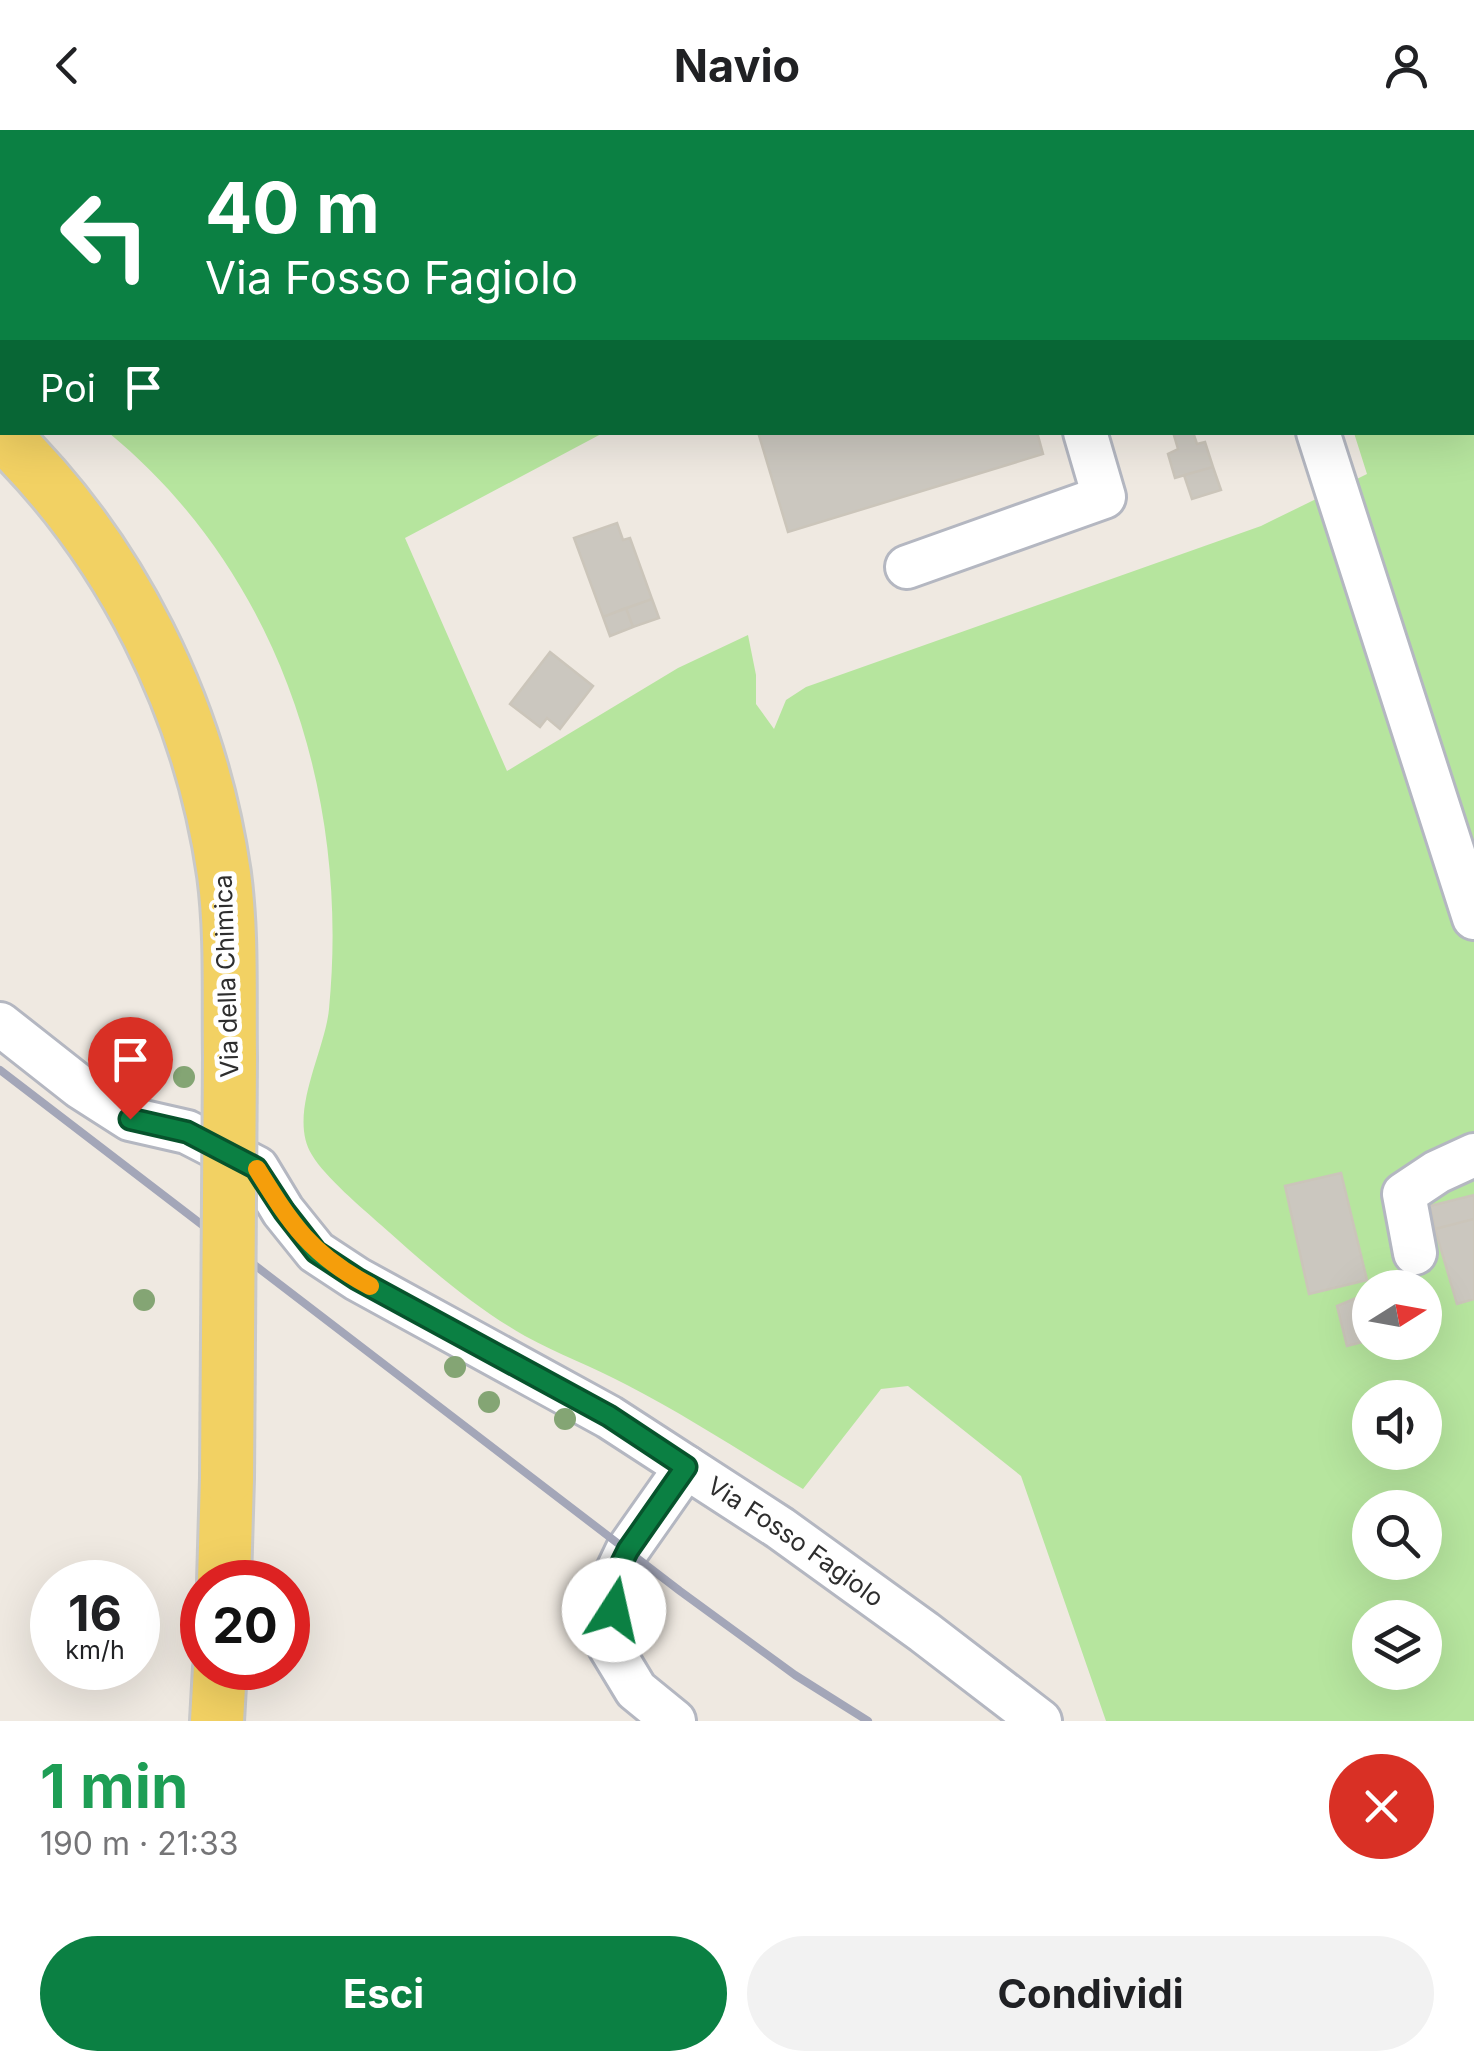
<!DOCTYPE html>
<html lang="it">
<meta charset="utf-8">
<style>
:root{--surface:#fff;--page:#f2f2f2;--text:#202124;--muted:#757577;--accent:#0b8043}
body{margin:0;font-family:Inter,sans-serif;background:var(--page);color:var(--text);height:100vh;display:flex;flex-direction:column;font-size:38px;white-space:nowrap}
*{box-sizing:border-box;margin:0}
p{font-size:32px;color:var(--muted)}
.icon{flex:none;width:55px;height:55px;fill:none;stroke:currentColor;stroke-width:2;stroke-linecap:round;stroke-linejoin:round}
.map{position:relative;height:1591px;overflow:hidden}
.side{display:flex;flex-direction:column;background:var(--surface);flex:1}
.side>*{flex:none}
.hud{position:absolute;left:0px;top:0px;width:1475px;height:305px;box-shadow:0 10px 40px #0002;background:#0b8043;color:#fff;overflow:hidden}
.needle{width:65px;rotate:79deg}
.controls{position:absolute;left:1352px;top:1140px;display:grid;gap:20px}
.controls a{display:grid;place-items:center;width:90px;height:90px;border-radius:50%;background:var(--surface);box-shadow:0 10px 40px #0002;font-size:50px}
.speed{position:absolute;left:30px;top:1430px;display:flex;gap:20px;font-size:50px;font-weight:700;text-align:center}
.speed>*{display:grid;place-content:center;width:130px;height:130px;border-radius:50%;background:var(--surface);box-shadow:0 10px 40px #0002;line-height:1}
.speed small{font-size:25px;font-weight:400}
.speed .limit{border:15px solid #d22;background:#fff;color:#111}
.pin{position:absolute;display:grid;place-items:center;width:85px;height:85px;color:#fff;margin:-102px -42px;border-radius:50% 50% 50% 0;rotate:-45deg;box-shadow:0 0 10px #0007}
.pin .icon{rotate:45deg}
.me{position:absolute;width:110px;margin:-55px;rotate:10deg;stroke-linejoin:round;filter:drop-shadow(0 0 8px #0008)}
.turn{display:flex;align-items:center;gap:35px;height:210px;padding:0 40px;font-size:45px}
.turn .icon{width:130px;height:130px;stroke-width:2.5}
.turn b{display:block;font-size:70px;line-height:85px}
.then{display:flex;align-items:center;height:95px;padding:0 40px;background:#0003;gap:20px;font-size:38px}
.round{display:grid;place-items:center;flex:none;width:105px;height:105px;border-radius:52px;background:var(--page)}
.summary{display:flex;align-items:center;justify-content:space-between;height:170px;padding:0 40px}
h1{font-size:60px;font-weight:700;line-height:75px;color:#1e9e55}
.button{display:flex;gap:20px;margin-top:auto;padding:20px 40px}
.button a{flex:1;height:115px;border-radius:60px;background:var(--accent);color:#fff;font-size:40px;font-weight:700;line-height:115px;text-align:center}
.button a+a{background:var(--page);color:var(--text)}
header{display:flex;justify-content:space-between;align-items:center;height:130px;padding:0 40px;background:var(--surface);font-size:45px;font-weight:700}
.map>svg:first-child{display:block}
</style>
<header><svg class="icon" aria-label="back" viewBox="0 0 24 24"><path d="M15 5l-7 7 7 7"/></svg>Navio<svg class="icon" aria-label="person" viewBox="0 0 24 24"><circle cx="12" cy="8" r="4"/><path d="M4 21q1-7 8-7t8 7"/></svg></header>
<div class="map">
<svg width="1474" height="1591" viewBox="0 0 1474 1591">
<rect width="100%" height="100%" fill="#efe9e1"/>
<!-- green -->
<path fill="#b6e59e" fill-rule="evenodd" d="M0,0H555L556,2H2V223Z
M1129,0H1392L1129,2Z
M1461,0H1474V1591H1106L1021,1346L908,1256L881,1259L803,1359C745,1324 687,1286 627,1255C593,1237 558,1224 525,1206C472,1176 426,1135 381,1095C362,1078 325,1047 312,1025C287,985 325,922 329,879C350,664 279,443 109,303H603L405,408L507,641L678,538L748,505L756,545V574L774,599L786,570L806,557L1261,396L1367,344L1354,303L1472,302V2H1461ZM1370,1158H1425V1212H1370ZM1370,1268H1425V1322H1370ZM1370,1378H1425V1432H1370ZM1370,1488H1425V1542H1370Z"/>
<!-- building -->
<path fill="#cbc7bf" stroke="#cbc5ba" stroke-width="2.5" d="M668,0H952L953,2H668Z
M758,302H1037L1043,324L788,402Z
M1173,302H1193L1197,314L1205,312L1213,337L1175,348L1168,324L1178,319Z
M1213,337L1221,360L1192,369L1184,345Z
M617,393L623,410L630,408L652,469L603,487L574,408Z
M652,469L659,488L633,497L626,478Z
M626,478L633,497L610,506L603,487Z
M550,522L593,556L560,599L547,588L540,597L510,574Z
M1341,1043L1367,1150L1309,1164L1285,1056Z
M1474,1065V1089L1435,1099L1430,1076Z
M1474,1089V1169L1457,1174L1435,1099Z
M1361,1166L1365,1181L1370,1180V1210L1347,1216L1337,1176Z"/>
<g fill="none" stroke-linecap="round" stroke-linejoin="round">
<!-- minor casing -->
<g stroke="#b4b7c1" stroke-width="48">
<g id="minor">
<path d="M995,0L996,2"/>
<path d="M1439,2L1440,0"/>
<path d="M1318,302L1474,788"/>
<path d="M907,437L1104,367L1085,302"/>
<path id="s1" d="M0,894L80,957L130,989L187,1002L257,1038L283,1081L316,1122L357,1149L609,1287L780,1398L924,1502L1040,1591"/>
<path d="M1415,1123L1404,1064L1437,1042L1474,1025"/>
<path d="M674,1591L636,1560L610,1517L617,1442L627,1421L686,1337"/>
</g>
</g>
<!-- major casing -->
<g stroke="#c9c9c9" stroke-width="58">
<path id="major" d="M0,302C121,419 200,577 224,744C232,804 229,866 230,927
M224,1452L227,1348
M217,1591L220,1538"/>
</g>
<!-- minor -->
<use href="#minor" stroke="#fff" stroke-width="42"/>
<!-- major -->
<use href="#major" stroke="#f2d163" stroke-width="52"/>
<!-- rail -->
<path stroke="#a3a6b8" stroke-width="8" d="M0,940L680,1461L795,1545L868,1591"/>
<!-- major-bridge casing -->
<g stroke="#c9c9c9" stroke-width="58" stroke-linecap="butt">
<path id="major-bridge" d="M227,1348L230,927"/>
</g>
<!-- major-bridge -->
<use href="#major-bridge" stroke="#f2d163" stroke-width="52"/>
</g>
<!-- trees -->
<g fill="#84a574">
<circle cx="184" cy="947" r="11"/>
<circle cx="144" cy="1170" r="11"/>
<circle cx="455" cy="1237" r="11"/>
<circle cx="489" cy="1272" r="11"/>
<circle cx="565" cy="1289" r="11"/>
</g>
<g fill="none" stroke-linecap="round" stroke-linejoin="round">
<!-- route casing -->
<g stroke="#07532c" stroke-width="25">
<path id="route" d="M130,989L187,1002L256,1038L284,1081L316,1122L357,1149L609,1286L686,1337L628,1420L617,1442L614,1480"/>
</g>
<!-- route -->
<use href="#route" stroke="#0b8043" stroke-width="18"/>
<!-- slow -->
<path stroke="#f59e0b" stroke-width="18" d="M257,1039C291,1094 311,1125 370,1156"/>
</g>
<g text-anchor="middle" stroke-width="10" stroke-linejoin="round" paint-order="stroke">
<!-- street labels -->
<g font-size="25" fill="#2e2e2e" stroke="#fff">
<text transform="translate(226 846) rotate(-92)" y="9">Via della Chimica</text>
<text dy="9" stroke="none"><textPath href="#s1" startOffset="962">Via Fosso Fagiolo</textPath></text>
</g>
</g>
</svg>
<div class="controls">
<a><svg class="needle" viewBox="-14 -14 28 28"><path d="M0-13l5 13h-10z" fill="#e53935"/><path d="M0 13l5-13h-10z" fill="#757577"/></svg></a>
<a><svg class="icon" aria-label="sound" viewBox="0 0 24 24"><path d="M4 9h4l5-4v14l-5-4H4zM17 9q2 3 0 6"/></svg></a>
<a><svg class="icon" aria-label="search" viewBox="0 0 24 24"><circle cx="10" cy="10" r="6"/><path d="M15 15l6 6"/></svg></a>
<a><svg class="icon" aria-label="layers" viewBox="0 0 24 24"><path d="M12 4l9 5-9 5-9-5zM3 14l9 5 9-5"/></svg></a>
</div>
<div class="speed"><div>16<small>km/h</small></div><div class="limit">20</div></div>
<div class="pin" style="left:130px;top:989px;background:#d93025"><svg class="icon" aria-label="arrive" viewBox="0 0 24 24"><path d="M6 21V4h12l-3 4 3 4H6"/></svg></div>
<svg class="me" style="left:614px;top:1480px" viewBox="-20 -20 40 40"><circle r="19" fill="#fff"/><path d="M0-13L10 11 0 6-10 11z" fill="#0b8043"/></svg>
<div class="hud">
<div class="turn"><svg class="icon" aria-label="left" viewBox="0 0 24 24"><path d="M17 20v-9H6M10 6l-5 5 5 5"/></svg><div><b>40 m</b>Via Fosso Fagiolo</div></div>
<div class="then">Poi<svg class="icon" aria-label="arrive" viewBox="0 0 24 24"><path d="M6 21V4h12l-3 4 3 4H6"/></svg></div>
</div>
</div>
<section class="side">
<div class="summary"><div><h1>1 min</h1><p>190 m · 21:33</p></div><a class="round" style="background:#d93025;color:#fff"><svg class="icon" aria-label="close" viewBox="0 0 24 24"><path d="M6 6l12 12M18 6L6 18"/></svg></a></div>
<div class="button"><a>Esci</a><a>Condividi</a></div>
</section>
